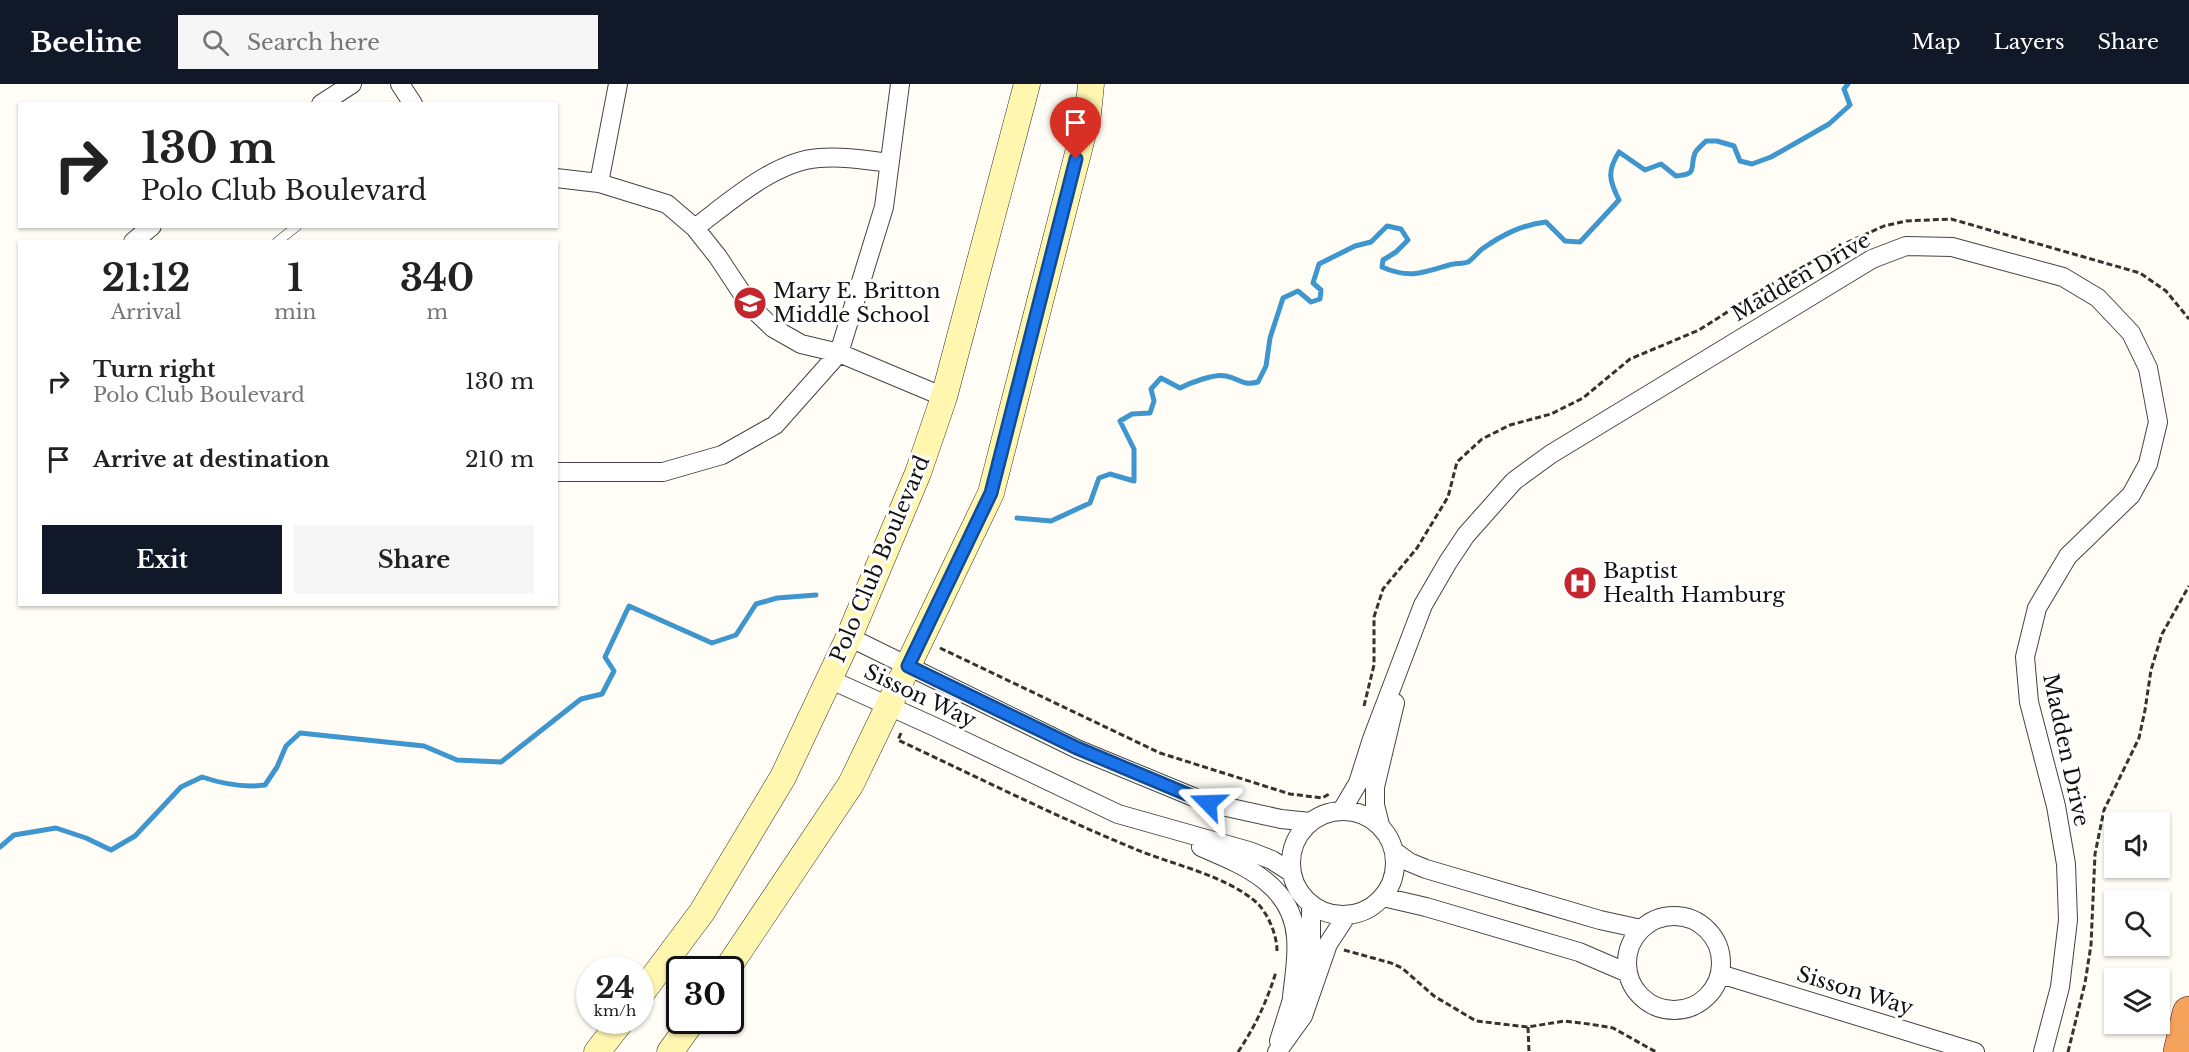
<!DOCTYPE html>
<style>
:root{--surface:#fff;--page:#f6f6f6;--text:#222;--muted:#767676;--accent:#111827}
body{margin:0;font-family:"Libre Baskerville",serif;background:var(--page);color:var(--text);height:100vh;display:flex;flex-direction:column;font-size:22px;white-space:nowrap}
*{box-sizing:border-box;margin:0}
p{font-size:20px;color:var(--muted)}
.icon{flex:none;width:33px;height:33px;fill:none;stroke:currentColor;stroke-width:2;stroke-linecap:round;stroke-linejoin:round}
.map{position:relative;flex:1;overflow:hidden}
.drawer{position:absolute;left:18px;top:156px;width:540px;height:366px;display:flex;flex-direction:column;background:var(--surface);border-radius:0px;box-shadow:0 2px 4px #0004}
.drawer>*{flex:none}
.banner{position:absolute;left:18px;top:18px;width:540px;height:126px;border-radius:0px;box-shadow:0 2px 4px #0004;background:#fff;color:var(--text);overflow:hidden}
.tools{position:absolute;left:2104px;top:728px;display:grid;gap:12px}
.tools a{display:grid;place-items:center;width:66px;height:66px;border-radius:0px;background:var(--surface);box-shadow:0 2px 4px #0004;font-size:30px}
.speed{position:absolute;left:576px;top:872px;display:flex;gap:12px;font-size:30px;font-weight:700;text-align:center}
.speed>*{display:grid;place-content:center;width:78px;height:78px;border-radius:50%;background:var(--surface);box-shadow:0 2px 4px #0004;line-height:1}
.speed small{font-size:15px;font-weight:400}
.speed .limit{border:3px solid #111;border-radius:9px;background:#fff;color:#111}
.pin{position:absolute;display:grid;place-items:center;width:51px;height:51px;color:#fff;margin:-62px -26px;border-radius:50% 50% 50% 0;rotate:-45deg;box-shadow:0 0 6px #0007}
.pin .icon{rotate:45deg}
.me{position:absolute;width:66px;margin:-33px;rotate:292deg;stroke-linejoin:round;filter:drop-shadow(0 0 4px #0008)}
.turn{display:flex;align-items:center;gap:21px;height:126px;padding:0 24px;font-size:27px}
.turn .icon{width:78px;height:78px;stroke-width:2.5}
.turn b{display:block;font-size:42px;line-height:51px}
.eta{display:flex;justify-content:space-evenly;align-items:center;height:102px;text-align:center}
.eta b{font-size:36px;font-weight:700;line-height:42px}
.action{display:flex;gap:12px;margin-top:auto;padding:12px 24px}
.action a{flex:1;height:69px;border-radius:0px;background:var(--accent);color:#fff;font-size:24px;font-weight:700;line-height:69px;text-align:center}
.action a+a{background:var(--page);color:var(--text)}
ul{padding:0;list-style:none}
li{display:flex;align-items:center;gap:18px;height:78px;padding:0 24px}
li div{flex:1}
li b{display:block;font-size:22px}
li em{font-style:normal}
header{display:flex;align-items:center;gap:36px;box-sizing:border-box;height:84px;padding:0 30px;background:var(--accent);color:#fff}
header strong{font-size:28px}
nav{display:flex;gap:33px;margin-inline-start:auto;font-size:21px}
.search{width:420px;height:54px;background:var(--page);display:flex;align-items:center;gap:15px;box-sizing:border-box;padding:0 21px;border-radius:0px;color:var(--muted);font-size:22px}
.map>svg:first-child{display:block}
</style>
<header>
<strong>Beeline</strong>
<div class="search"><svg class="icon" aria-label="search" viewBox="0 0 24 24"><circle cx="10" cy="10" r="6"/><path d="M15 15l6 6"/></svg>Search here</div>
<nav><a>Map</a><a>Layers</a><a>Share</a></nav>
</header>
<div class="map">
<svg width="2189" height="968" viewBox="0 0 2189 968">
<rect width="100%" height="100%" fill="#fffdf5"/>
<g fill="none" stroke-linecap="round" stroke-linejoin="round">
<!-- stream -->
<path stroke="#3f96cf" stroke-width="5" d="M1017,434L1051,437L1090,419L1099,394L1110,390L1134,397V365L1120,337L1132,330L1150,329L1154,317L1151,305L1161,294L1180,304C1190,299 1215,289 1226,292C1241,295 1242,302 1258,298L1266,282L1270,254L1283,214L1298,207L1311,218L1320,215L1321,206L1313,199L1319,180L1355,162L1371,158L1387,142L1401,145L1408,156L1396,168L1383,176L1382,183C1409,195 1423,189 1449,181C1455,179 1463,180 1468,178C1473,175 1477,169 1482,165C1502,151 1521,141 1546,138L1565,157L1580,158L1619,116C1609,96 1607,87 1619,68L1645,86L1661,80L1676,92C1699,90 1689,84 1695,69C1697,65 1703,60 1706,57H1717L1734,62L1740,77L1752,80L1771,73L1829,40L1850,21L1844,5L1848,0
M0,763L14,751L56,744L86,754L111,766L135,752L181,703L202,693C223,700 243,704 265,701L277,683L286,662L300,649L424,662L457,676L501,678L581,615L602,610L614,587L605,573L629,522L712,559L736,551L756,520L777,514L816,511"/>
<!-- lane casing -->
<g stroke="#444" stroke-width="10">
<path id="lane" d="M277,158L297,142"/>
</g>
<!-- street casing -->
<g stroke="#444" stroke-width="20">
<path id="street" d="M400,0L413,20
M321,20L352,0
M556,94L599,99L667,120L695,144L718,173L751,223L773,244L801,260L839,269L944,313
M599,99L618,0
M695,144C729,118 775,77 819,74C843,72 866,76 889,79
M133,158L152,142
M556,388H663L722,371L775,341L839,269L884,123L900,0
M849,553L1077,665L1208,719L1281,735L1310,738
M829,595L935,643L1118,730L1249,767L1272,776L1292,789
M1342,726L1358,699L1372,655L1423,521L1448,478L1466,451L1514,397L1551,370L1872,175L1906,162L1952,163L2063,193L2098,214L2131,249L2148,284L2158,338L2148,380L2131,411L2068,472L2037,524L2025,573L2029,618L2056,722L2066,780L2068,836L2060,903L2043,968
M1291 779a52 52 0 1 1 104 0a52 52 0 1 1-104 0Z
M1380,741L1375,721V703L1395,619
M1201,763C1243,781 1292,800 1296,853C1298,872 1294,894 1292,913
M1394,767L1409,778L1426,785L1600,836L1641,845
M1383,813L1426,823L1579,868L1628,889
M1627 879a47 47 0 1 1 94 0a47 47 0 1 1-94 0Z
M1720,890L1975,968
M1279,957L1311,855V820
M1277,968L1303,932L1328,860L1347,831"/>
</g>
<!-- secondary casing -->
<g stroke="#333" stroke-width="27">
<path id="secondary" d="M727,885L851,700L991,409L1088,30L1091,0
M640,911L702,828L783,693L849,553L918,389L944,313L1027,0
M597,968L622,936
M670,968L693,936"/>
</g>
<!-- highway casing -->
<g stroke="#222" stroke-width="34">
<path id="highway" d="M2180,968L2189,929"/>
</g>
<!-- path -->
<path stroke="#333" stroke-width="3" stroke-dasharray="6 3" stroke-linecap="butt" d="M940,564L1160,669L1290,710L1322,714L1331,709
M1364,622L1374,581V533L1383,505L1417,464L1448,413L1457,378L1482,355L1510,341L1551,330L1583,314L1630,275L1699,246L1767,203L1848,158L1884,142L1906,137L1951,135L2140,189L2166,207L2189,235
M901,649L898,656C977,693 1055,732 1135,765C1173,781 1225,791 1256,818C1268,829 1277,851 1277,867
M1344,866L1391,879L1402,884L1434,912L1476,937L1528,943L1564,937L1589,940L1613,944L1656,968
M1528,943L1529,968
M1238,968C1255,943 1267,917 1276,888
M2068,968L2085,899L2091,861L2095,770L2104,726L2139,654L2145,626L2151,586L2162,550L2189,502"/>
<!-- lane -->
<use href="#lane" stroke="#fff" stroke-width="9"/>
<!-- street -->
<use href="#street" stroke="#fff" stroke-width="18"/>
<!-- secondary -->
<use href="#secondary" stroke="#fff6b0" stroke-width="26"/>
<!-- highway -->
<use href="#highway" stroke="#f5a25d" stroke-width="33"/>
</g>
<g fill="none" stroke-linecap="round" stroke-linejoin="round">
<!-- route casing -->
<g stroke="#114b97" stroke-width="15">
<path id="route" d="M1076,75L991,409L908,582L1077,664L1208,719"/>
</g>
<!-- route -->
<use href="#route" stroke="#1a73e8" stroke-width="10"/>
</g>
<!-- icons -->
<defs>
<g id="school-disc" transform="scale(1.725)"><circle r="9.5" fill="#c4262e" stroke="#fff"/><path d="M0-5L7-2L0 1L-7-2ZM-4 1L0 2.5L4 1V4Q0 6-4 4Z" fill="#fff"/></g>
<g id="hospital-disc" transform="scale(1.725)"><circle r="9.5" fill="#c4262e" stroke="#fff"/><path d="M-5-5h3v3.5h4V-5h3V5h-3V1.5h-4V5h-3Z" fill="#fff"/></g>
</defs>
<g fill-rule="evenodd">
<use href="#school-disc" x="750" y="219"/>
<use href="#hospital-disc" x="1580" y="499"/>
</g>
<g text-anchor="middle" stroke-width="6" stroke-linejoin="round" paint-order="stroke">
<!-- street labels -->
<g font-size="21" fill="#111" stroke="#fff">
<text transform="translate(1801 193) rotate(-30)" y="7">Madden Drive</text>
<text transform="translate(880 475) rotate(-67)" y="7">Polo Club Boulevard</text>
<text transform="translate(920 612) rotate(25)" y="7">Sisson Way</text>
<text transform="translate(2066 666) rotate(78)" y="7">Madden Drive</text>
<text transform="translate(1855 907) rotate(17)" y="7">Sisson Way</text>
</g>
<!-- poi labels -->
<g font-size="21" fill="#111" stroke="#fff" text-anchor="start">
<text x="773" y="214">Mary E. Britton<tspan x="773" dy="24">Middle School</tspan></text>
<text x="1603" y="494">Baptist<tspan x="1603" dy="24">Health Hamburg</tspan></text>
</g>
</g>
</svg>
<div class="tools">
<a><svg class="icon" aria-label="sound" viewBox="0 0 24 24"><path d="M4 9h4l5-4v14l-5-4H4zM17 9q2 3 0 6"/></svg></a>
<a><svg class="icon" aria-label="search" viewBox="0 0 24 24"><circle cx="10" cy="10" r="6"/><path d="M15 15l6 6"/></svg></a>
<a><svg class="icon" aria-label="layers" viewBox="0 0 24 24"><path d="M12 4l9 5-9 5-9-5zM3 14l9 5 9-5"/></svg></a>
</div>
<div class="speed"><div>24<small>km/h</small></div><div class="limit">30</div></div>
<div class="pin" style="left:1076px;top:75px;background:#d93025"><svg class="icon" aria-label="arrive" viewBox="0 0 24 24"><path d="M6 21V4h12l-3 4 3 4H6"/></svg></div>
<svg class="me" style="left:1208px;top:719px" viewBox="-20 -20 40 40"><path d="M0-17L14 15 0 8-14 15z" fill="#1a73e8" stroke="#fff" stroke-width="4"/></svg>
<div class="banner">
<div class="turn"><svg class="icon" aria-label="right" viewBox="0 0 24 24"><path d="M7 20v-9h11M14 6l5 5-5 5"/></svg><div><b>130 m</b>Polo Club Boulevard</div></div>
</div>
<section class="drawer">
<div class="eta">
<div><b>21:12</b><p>Arrival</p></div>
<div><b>1</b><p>min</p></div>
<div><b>340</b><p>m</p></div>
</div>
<ul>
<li><svg class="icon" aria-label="right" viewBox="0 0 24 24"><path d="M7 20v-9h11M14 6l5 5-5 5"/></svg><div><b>Turn right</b><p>Polo Club Boulevard</p></div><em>130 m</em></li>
<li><svg class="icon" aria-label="arrive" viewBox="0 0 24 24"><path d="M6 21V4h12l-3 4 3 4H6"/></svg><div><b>Arrive at destination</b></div><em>210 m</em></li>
</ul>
<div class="action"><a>Exit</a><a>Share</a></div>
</section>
</div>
